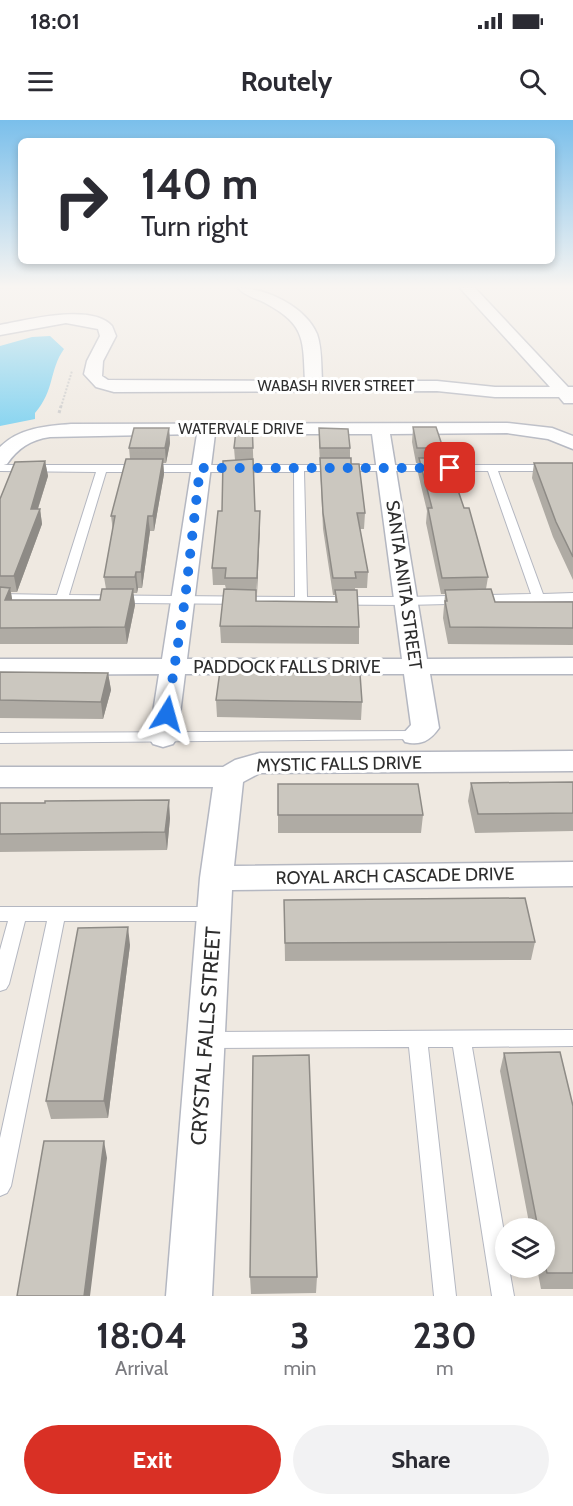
<!DOCTYPE html>
<style>
:root{--surface:#fff;--page:#f2f2f3;--text:#2b2b33;--muted:#7c7c81;--accent:#d93025}
body{margin:0;font-family:Cabin,sans-serif;background:var(--page);color:var(--text);height:100vh;display:flex;flex-direction:column;font-size:22px;white-space:nowrap}
*{box-sizing:border-box;margin:0}
p{font-size:20px;color:var(--muted)}
.icon{flex:none;width:33px;height:33px;fill:none;stroke:currentColor;stroke-width:2;stroke-linecap:round;stroke-linejoin:round}
.map{position:relative;height:1176px;overflow:hidden}
.side{display:flex;flex-direction:column;background:var(--surface);flex:1}
.side>*{flex:none}
.hud{position:absolute;left:18px;top:18px;width:537px;height:126px;border-radius:9px;box-shadow:0 3px 9px #0003;background:#fff;color:var(--text);overflow:hidden}
.buttons{position:absolute;left:495px;top:1098px;display:grid;gap:12px}
.buttons a{display:grid;place-items:center;width:60px;height:60px;border-radius:50%;background:var(--surface);box-shadow:0 3px 9px #0003;font-size:30px}
.pin{position:absolute;display:grid;place-items:center;width:51px;height:51px;color:#fff;margin:-26px;border-radius:12px;box-shadow:0 3px 9px #0006}
.me{position:absolute;width:66px;margin:-33px;rotate:8deg;stroke-linejoin:round;filter:drop-shadow(0 0 4px #0008)}
.turn{display:flex;align-items:center;gap:21px;height:126px;padding:0 24px;font-size:27px}
.turn .icon{width:78px;height:78px;stroke-width:2.5}
.turn b{display:block;font-size:42px;line-height:51px}
.eta{display:flex;justify-content:space-evenly;align-items:center;height:102px;text-align:center}
.eta b{font-size:36px;font-weight:700;line-height:42px}
.button{display:flex;gap:12px;margin-top:auto;padding:12px 24px}
.button a{flex:1;height:69px;border-radius:36px;background:var(--accent);color:#fff;font-size:24px;font-weight:700;line-height:69px;text-align:center}
.button a+a{background:var(--page);color:var(--text)}
.status{display:flex;justify-content:space-between;align-items:center;height:42px;padding:0 30px;background:var(--surface);direction:ltr}
.status svg{height:16px;fill:currentColor}
header{display:flex;justify-content:space-between;align-items:center;height:78px;padding:0 24px;background:var(--surface);font-size:27px;font-weight:700}
.map>svg:first-child{display:block}
</style>
<div class="status"><b>18:01</b><svg viewBox="0 0 49 12"><path d="M0 12V9h3v3zM5 12V6h3v6zM10 12V3h3v9zM15 12V0h3v12zM26 1h20v11H26zM47 4h2v5h-2z"/></svg></div>
<header><svg class="icon" aria-label="menu" viewBox="0 0 24 24"><path d="M4 6h16M4 12h16M4 18h16"/></svg>Routely<svg class="icon" aria-label="search" viewBox="0 0 24 24"><circle cx="10" cy="10" r="6"/><path d="M15 15l6 6"/></svg></header>
<div class="map">
<svg width="573" height="1176" viewBox="0 0 573 1176">
<rect width="100%" height="100%" fill="#efe9e1"/>
<!-- water -->
<path fill="#75cff0" d="M50,216L64,229C49,250 55,270 35,293V299L0,306V226L32,217Z"/>
<g fill="none" stroke-linecap="round" stroke-linejoin="round">
<!-- lane casing -->
<g stroke="#b4b7c1" stroke-width="2">
<path id="lane" d="M0,345H573V351H498L543,474L573,473V481L406,485L0,482V474L57,475L96,352L0,351ZM304,351H488L531,474L406,477H307ZM106,352H294L295,477L69,475Z
M415,611L420,613L422,616L420,619L0,623V613Z
M0,787H214L220,789L222,794L220,799L214,801H64L11,1066L7,1073L0,1076V1018L47,801H25L9,864L6,869L0,871V830L8,801H0Z
M573,910V926L472,927L506,1124V1148H509L514,1176H492L453,927H428L456,1176H434L409,927L208,928L201,926L199,920L201,914L208,912Z"/>
</g>
<!-- street casing -->
<g stroke="#b4b7c1" stroke-width="3">
<path id="street" d="M238,168C266,168 305,186 317,214C322,228 321,246 322,261H437L495,267H550L460,168H475L568,267H573V283H564L559,277H495L437,271L114,272L96,267L84,254L87,241L100,216L98,209L66,203L0,215V205C27,200 92,183 112,206L116,216L103,241L102,256L108,260L305,261C303,221 306,205 267,184C258,179 245,176 238,168Z
M507,303L552,308L573,316V329L548,319L507,313L390,314L427,539L573,538V554H430L439,608C430,621 420,626 405,622L401,616L411,605L404,554H185L177,618L173,624L163,627L153,624L149,618L159,554L0,555V539H162L197,314L50,317C30,320 18,328 7,344L0,346V327C19,308 45,306 71,304ZM215,314H372L402,539H187Z
M573,631V651L260,653L243,662L234,746L573,742V766L232,770L212,1176H166L200,758L213,667H0V647H223L235,640L260,633Z"/>
</g>
<!-- path-far1 -->
<path stroke="#c9c9c9" stroke-width="2" stroke-dasharray="2 1.5" stroke-linecap="butt" d="M61,287L72,251"/>
<!-- path -->
<path stroke="#c9c9c9" stroke-width="3" stroke-dasharray="3 2" stroke-linecap="butt" d="M59,293L61,286"/>
<!-- lane -->
<use href="#lane" fill="#fff" fill-rule="evenodd"/>
<!-- street -->
<use href="#street" fill="#fff" fill-rule="evenodd"/>
</g>
<!-- wall -->
<path fill="#afaba4" d="M252,302L255,391L260,406L256,481L335,482V475H333L323,409L319,323V308L350,328V338L365,393L364,409H360L368,452L367,468H355L359,507V524L221,523L220,506L226,469L225,465H213L212,448L222,391L235,340L234,328Z
M413,307L443,328L442,338L488,457L486,469L495,482H573V525L448,524L443,498L445,474H441L426,403L427,391L418,353L419,343H416L412,322Z
M169,308L170,323L166,343H163L164,354L154,411H150L142,468H138L137,473H133L135,485L127,524H0V379L45,341L48,356L38,389H40L42,404L17,472H11L12,480H100L106,469L104,457L113,411L111,396L130,339L129,328Z
M534,343L573,344V460L553,417L532,358Z
M0,552L108,553L111,570L103,599L0,598Z
M216,580L362,582L361,600L217,597Z
M573,662V711L475,713L468,681L471,663Z
M278,664L423,695L421,713H278Z
M0,683L170,698L167,730L0,732Z
M284,780L535,822L531,840L285,841Z
M130,825L108,998L51,999L46,981Z
M504,933L573,986V1169H541L537,1148H544V1108H530L500,951Z
M250,1157H317L316,1173L251,1174Z"/>
<!-- shaded-wall -->
<path fill="#8e8b86" d="M169,308L170,323L166,343L165,328Z
M163,339L164,354L154,411L153,396Z
M45,341L48,356L33,404L31,389Z
M40,389L42,404L17,472L14,456Z
M260,391V406L257,474V458Z
M148,396L150,411L142,468L141,452Z
M136,452L138,468L137,473L135,457Z
M10,468L13,484L5,480Z
M133,469L135,485L127,524L125,507Z
M108,553L111,570L103,599L101,582Z
M169,680L170,698L167,730L165,712Z
M128,807L130,825L108,998L104,981Z
M104,1021L107,1038L90,1176H84Z"/>
<!-- building -->
<path fill="#cbc7bf" stroke="#8e8b86" stroke-width="1.5" d="M237,302H252L253,328H234Z
M413,307H436L443,328H417Z
M134,308H169L165,328H129Z
M319,308L348,309L350,328H320Z
M320,338H351V344H359L365,393H357L368,452H355L356,458H333L323,393Z
M419,338H447L464,388H469L488,457L442,458L428,388H432Z
M126,339H163L153,396H148L141,452H136L135,457H104L115,396H111Z
M253,339L255,391H260L257,458H225L226,448H212L218,391H222L223,341Z
M45,341L31,389H40L14,456H0V379L15,342Z
M534,343H573V437L556,402Z
M0,467L10,468L5,480H100L102,469H133L125,507L0,508Z
M224,469L256,470V481L337,482L335,470H357L359,507L220,506Z
M491,469L495,482H573V508L450,507L445,481H447L445,470Z
M220,551L360,554L362,582L216,580Z
M0,552L108,553L101,582L0,580Z
M573,662V693L478,694L471,663Z
M278,664H418L423,695H278Z
M169,680L165,712L0,714V683H45V681Z
M525,778L535,822L285,823L284,780Z
M128,807L104,981H46L78,808Z
M560,932L573,986V1153H547L544,1141V1108H538L504,933Z
M309,935L317,1157H250L253,936Z
M44,1021H104L84,1176H17Z"/>
<!-- sky -->
<linearGradient id="sky" x2="0" y2="1"><stop stop-color="#7abfeb"/><stop offset="0.5" stop-color="#f8f5f2"/><stop offset="1" stop-color="#f8f5f2" stop-opacity="0"/></linearGradient>
<rect width="573" height="333" fill="url(#sky)"/>
<g fill="none" stroke-linecap="round" stroke-linejoin="round">
<!-- route -->
<path stroke="#1a73e8" stroke-width="10" stroke-dasharray="0 18" d="M167,594L185,479L200,348H450"/>
</g>
<g text-anchor="middle" stroke-width="6" stroke-linejoin="round" paint-order="stroke">
<!-- far-street labels -->
<g font-size="15" fill="#2e2e2e" stroke="#fff">
<text x="336" y="271">WABASH RIVER STREET</text>
<text x="241" y="314">WATERVALE DRIVE</text>
</g>
<!-- street labels -->
<g font-size="18" fill="#2e2e2e" stroke="#fff">
<text transform="translate(404 465) rotate(82)" y="6">SANTA ANITA STREET</text>
<text x="287" y="553">PADDOCK FALLS DRIVE</text>
<text transform="translate(339 644) rotate(-1)" y="6">MYSTIC FALLS DRIVE</text>
<text transform="translate(395 756) rotate(-1)" y="6">ROYAL ARCH CASCADE DRIVE</text>
</g>
<!-- near-street labels -->
<g font-size="21" fill="#2e2e2e" stroke="#fff">
<text transform="translate(206 916) rotate(-86)" y="7">CRYSTAL FALLS STREET</text>
</g>
</g>
</svg>
<div class="buttons">
<a><svg class="icon" aria-label="layers" viewBox="0 0 24 24"><path d="M12 4l9 5-9 5-9-5zM3 14l9 5 9-5"/></svg></a>
</div>
<div class="pin" style="left:450px;top:348px;background:#d93025"><svg class="icon" aria-label="arrive" viewBox="0 0 24 24"><path d="M6 21V4h12l-3 4 3 4H6"/></svg></div>
<svg class="me" style="left:167px;top:594px" viewBox="-20 -20 40 40"><path d="M0-17L14 15 0 8-14 15z" fill="#1a73e8" stroke="#fff" stroke-width="4"/></svg>
<div class="hud">
<div class="turn"><svg class="icon" aria-label="right" viewBox="0 0 24 24"><path d="M7 20v-9h11M14 6l5 5-5 5"/></svg><div><b>140 m</b>Turn right</div></div>
</div>
</div>
<section class="side">
<div class="eta">
<div><b>18:04</b><p>Arrival</p></div>
<div><b>3</b><p>min</p></div>
<div><b>230</b><p>m</p></div>
</div>
<div class="button"><a>Exit</a><a>Share</a></div>
</section>
